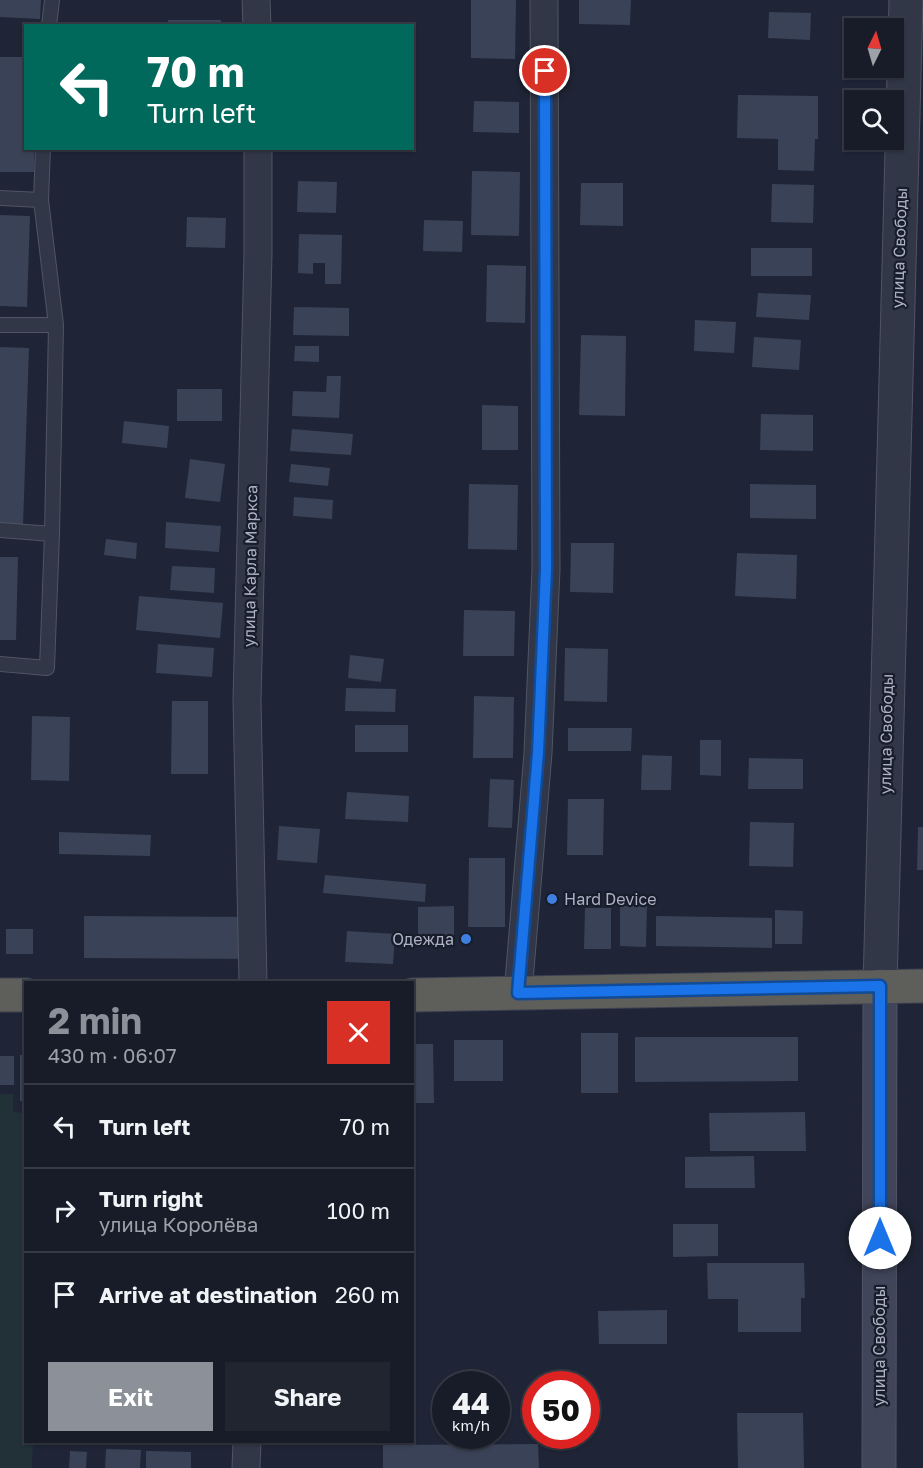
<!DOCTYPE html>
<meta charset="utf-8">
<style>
:root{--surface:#171c28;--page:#202530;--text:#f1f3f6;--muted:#9ea1a8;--line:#363a45;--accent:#8c9099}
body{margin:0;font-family:"Golos Text",sans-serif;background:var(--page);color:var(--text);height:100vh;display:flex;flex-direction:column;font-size:22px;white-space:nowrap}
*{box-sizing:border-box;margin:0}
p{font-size:20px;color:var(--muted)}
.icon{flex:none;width:33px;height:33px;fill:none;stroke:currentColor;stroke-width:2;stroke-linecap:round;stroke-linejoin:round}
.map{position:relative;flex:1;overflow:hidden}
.side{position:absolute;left:24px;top:981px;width:390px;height:462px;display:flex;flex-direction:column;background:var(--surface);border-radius:0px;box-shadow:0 2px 4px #0004,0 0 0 2px var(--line)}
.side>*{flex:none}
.guide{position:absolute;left:24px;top:24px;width:390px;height:126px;border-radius:0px;box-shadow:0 2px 4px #0004,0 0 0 2px var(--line);background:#00695c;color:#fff;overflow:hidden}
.needle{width:39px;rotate:5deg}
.buttons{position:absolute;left:844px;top:18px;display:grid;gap:12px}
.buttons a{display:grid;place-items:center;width:60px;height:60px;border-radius:0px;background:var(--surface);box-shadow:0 2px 4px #0004,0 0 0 2px var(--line);font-size:30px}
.speed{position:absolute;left:432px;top:1371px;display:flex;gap:12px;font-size:30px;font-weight:700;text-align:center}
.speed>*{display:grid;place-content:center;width:78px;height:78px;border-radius:50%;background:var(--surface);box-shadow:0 2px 4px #0004,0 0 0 2px var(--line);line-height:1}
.speed small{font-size:15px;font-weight:400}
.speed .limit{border:9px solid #d22;background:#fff;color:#111}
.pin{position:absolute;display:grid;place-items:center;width:51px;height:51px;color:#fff;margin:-26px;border:3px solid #fff;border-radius:50%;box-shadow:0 2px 6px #0007}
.me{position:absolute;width:66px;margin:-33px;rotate:0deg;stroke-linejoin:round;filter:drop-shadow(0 0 4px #0008)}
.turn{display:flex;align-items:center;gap:21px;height:126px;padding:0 24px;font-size:27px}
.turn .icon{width:78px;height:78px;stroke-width:2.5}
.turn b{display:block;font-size:42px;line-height:51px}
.round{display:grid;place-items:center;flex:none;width:63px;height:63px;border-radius:0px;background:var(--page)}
.head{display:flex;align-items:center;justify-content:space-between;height:102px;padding:0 24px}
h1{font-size:36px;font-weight:700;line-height:45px;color:var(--accent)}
.cta{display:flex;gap:12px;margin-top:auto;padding:12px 24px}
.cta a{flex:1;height:69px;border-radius:0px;background:var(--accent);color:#fff;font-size:24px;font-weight:700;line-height:69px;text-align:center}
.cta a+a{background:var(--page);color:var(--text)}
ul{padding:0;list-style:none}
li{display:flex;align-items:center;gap:18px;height:84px;padding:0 24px;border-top:2px solid var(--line)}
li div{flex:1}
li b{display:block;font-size:22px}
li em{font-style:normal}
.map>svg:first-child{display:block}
</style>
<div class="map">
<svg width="923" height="1468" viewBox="0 0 923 1468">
<rect width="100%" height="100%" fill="#1f2536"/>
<!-- green -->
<path fill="#213137" d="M0,1094H13V1112L25,1113L26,1442H33L32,1468H0Z"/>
<!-- building -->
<path fill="#3a4257" d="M0,0H41L40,19L0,17Z
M471,0H516L515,59L471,58Z
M579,0H631L630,25L579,24Z
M769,12L811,13L810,40L768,38Z
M168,20H221V26H168Z
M0,57H26V148H34V172H0Z
M738,95L818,96V139H815L814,171L778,170V139L737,138Z
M474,101L519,102V133L473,132Z
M313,148H338V152L313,150Z
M472,171L520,172L519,236L471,235Z
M298,181L337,182L336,213L297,212Z
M581,183H623V226L580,225Z
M772,184L814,185L813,223L771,222Z
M0,215L30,216L27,307L0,306Z
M187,217L226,218L225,248L186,247Z
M424,220L463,221L462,252L423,251Z
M299,234L342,235L341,284H325V263H313V274L298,273Z
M751,248H812V276H751Z
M487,265L526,266L525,323L486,322Z
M758,293L811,295L809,320L756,317Z
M294,307L349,308V336L293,335Z
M695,320L736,322L734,353L694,351Z
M581,335L626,336L625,416L579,415Z
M754,337L801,340L799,370L752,367Z
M295,346H319V362L294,361Z
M0,347L29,348L23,526L0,525Z
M327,376H341L339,418L292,416L293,391L326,392Z
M177,389H222V421H177Z
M482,405L518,406V450H482Z
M761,414L813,415V451L760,450Z
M124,421L169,426L167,448L122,443Z
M292,429L353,434L351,455L290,451Z
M190,459L225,464L220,502L185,498Z
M291,464L330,468L328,486L289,482Z
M469,484L518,485L517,550L468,549Z
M750,484L816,485V519L750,518Z
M294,497L333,500L332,519L293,516Z
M166,522L221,526L219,552L165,548Z
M106,539L137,543L136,559L104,555Z
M571,543H614L613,593L570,592Z
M737,553L797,555L796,599L735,596Z
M0,557H18L16,640H0Z
M172,566L215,568L214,593L170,590Z
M139,596L223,603L220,638L136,630Z
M464,610L515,611L514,656H463Z
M158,644L214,648L212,677L156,673Z
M565,648L608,649L607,702L564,701Z
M350,655L384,659L381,682L348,678Z
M346,688L396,689L395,712L345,711Z
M474,696L514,697L513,758H473Z
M172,701H208V774H171Z
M32,716L70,717L69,781L31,780Z
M355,725H408V752H355Z
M568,728H632L631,751H568Z
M700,740H721V776L700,775Z
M642,755L672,756L671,790H641Z
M749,758L803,759V789H748Z
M490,779L514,780L512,828L488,827Z
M347,792L409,796L408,822L345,819Z
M568,799H604L603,855H567Z
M750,822L794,823L793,867L749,866Z
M279,826L320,829L317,863L277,860Z
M918,827H923V870H917Z
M59,832L151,835L150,856L59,854Z
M469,858H505V927H468Z
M325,875L426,884L425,902L323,893Z
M454,906V944H418V907Z
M620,906H647L646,947L620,946Z
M585,908H611V949H584Z
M775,910L803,911L802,944H775Z
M84,916L260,917V959L84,958Z
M656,916L772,918V948L656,946Z
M6,929H33V954H6Z
M347,931L395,934L393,964L345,962Z
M581,1033H618V1093H581Z
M635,1037H798V1081L635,1082Z
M454,1040H503V1081H454Z
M412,1044H433L434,1103H412Z
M20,1055H26V1101H20Z
M0,1056H14V1085H0Z
M805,1112L806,1151H710L709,1113Z
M754,1156L755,1188H685V1157Z
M673,1224H718V1256L673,1257Z
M707,1263H804L805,1298H801V1332H738V1299H708Z
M667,1310V1344H599L598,1311Z
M737,1413H803L804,1468H738Z
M538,1444L539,1468H383V1445Z
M106,1449L141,1450L140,1468H105Z
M70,1451L87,1452L86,1468H69Z
M146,1451L191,1452V1468H146Z"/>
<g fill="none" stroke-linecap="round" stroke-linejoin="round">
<!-- service casing -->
<g stroke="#505465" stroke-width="16">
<path id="service" d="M49,26L52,0
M0,198L41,200L43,148
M0,325H56L41,200
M0,530L52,534L56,325
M0,664L47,668L52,534"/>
</g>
<!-- minor casing -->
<g stroke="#505465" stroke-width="29">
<path id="minor" d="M256,0L257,26
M253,982L247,700L258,253V148
M518,993L538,753L546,569L544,0
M246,1468L247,1442"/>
</g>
<!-- tertiary casing -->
<g stroke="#505465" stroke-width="35">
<path id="tertiary" d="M880,986L906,0"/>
</g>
<!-- secondary casing -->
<g stroke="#505465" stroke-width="35">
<path id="secondary" d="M879,1468L880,986"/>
</g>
<!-- trunk casing -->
<g stroke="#3d4151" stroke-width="35">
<path id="trunk" d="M0,995H26
M412,995L923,986"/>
</g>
<!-- service -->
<use href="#service" stroke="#323747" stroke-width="14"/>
<!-- minor -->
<use href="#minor" stroke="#323747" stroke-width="27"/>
<!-- tertiary -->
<use href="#tertiary" stroke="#323747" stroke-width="33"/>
<!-- secondary -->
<use href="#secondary" stroke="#40455a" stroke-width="33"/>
<!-- trunk -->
<use href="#trunk" stroke="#5e5e5b" stroke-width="33"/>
</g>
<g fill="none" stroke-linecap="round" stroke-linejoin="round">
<!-- route casing -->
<g stroke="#114b97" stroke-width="15">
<path id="route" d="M545,71L546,569L538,753L518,993L880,986V1238"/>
</g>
<!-- route -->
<use href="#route" stroke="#1a73e8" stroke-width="10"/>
</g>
<!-- markers -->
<g fill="#3f7fe0" stroke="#181d2b" stroke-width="2">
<circle cx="552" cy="899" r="6"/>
<circle cx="466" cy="939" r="6"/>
</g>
<g text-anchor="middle" stroke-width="4.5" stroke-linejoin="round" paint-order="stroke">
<!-- street labels -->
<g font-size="16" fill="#acb1c4" stroke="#181d2b">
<text transform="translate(899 248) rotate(-88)" y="6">улица Свободы</text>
<text transform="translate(250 566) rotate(-89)" y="6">улица Карла Маркса</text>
<text transform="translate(886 734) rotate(-89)" y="6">улица Свободы</text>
<text transform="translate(879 1346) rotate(-90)" y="6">улица Свободы</text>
</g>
<!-- poi labels -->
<g font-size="16" fill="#acb1c4" stroke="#181d2b" text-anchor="start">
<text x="564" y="905">Hard Device</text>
<text x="454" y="945" text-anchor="end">Одежда</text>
</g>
</g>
</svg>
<div class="buttons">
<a><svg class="needle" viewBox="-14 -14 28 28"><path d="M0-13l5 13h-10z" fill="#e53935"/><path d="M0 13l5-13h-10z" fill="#9ea1a8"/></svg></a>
<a><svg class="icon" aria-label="search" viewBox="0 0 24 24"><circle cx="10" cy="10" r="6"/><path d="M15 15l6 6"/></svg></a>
</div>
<div class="speed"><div>44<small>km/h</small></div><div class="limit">50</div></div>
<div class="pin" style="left:545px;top:71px;background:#d93025"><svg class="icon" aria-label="arrive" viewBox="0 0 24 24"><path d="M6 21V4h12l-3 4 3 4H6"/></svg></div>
<svg class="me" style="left:880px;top:1238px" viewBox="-20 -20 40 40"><circle r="19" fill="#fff"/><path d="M0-13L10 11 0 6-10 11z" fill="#1a73e8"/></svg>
<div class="guide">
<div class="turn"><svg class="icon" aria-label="left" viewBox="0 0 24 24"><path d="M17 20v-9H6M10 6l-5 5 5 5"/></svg><div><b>70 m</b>Turn left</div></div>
</div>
<section class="side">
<div class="head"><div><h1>2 min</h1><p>430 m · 06:07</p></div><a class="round" style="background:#d93025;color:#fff"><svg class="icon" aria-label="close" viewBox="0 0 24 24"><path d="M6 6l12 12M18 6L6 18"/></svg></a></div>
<ul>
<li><svg class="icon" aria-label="left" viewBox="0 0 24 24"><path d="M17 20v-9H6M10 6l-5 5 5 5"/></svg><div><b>Turn left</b></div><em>70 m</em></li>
<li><svg class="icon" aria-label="right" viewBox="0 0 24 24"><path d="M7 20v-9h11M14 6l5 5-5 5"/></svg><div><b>Turn right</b><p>улица Королёва</p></div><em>100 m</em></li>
<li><svg class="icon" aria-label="arrive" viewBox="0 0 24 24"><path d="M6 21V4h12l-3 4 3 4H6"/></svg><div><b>Arrive at destination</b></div><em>260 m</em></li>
</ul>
<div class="cta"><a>Exit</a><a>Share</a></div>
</section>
</div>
